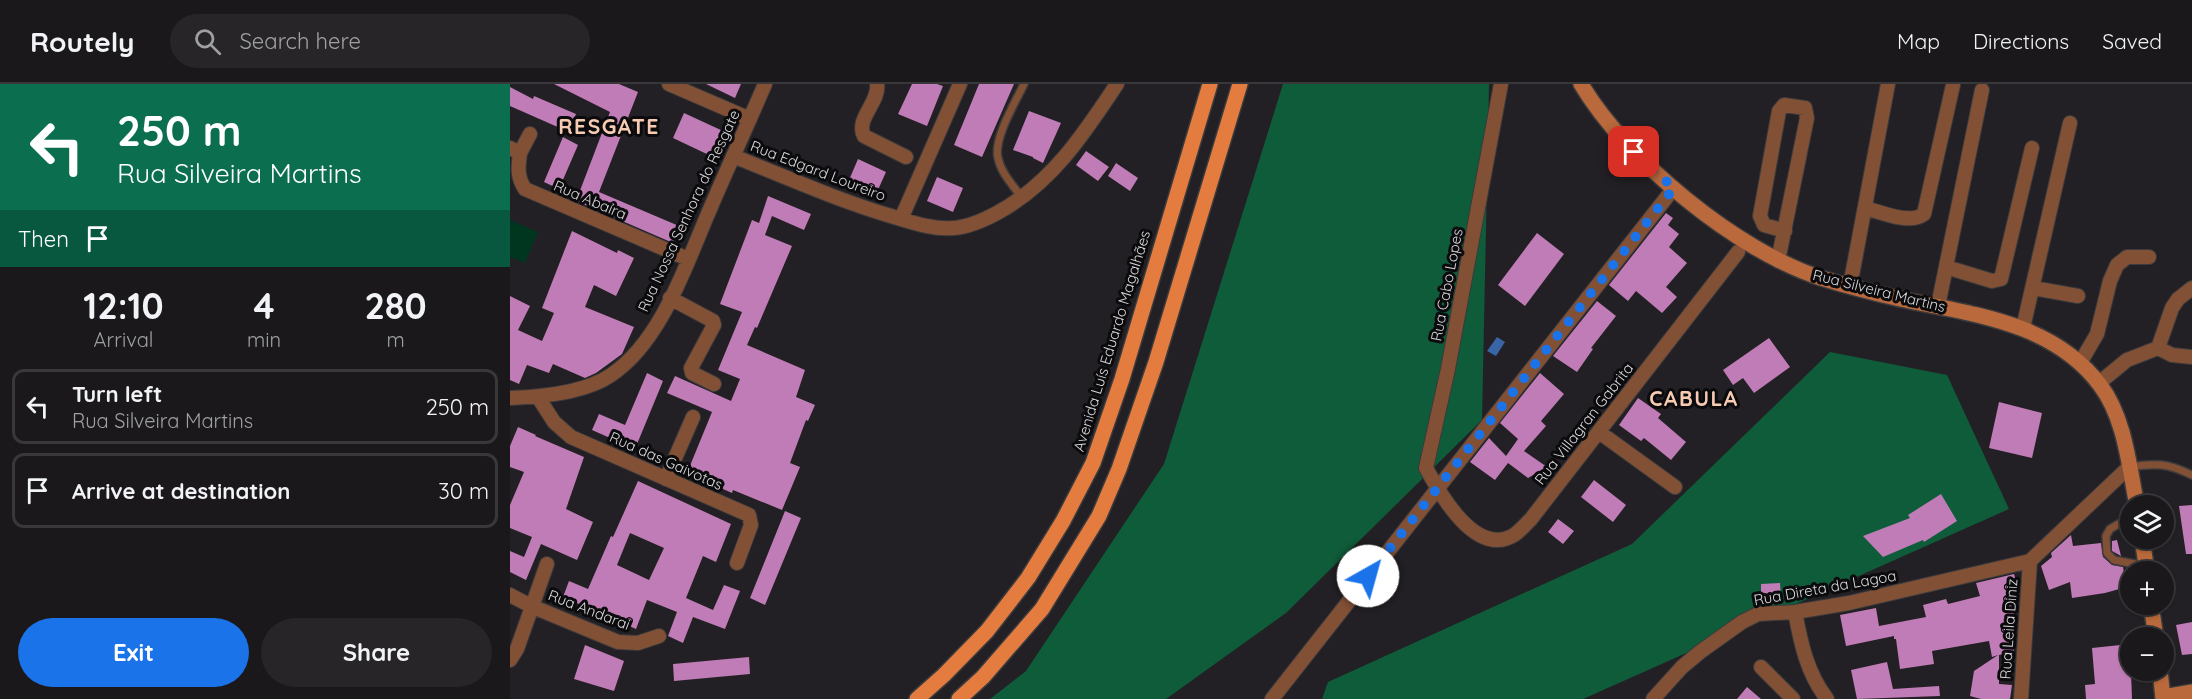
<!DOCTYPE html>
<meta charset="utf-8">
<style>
:root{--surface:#1a181b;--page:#272528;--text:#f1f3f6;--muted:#9fa0a3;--line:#38373a;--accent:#1a73e8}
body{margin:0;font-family:Quicksand,sans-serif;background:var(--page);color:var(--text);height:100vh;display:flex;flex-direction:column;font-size:22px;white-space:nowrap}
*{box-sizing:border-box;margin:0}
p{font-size:20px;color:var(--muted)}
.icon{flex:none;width:33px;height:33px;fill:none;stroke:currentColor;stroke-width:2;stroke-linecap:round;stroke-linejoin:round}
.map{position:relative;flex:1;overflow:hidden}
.side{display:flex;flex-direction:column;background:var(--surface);width:510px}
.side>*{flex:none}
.top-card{background:#0b6e4f;color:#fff;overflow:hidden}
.controls{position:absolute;left:1610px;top:411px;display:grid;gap:12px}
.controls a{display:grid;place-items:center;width:54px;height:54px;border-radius:50%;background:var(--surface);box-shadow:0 2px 4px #0004,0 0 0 2px var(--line);font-size:30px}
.pin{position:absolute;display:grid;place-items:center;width:51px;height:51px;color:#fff;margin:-26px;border-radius:12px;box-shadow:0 3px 9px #0006}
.me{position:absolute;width:66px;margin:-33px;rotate:38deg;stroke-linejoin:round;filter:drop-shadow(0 0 4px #0008)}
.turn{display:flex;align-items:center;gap:21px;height:126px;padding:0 18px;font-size:27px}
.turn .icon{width:78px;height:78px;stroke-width:2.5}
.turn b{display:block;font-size:42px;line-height:51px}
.then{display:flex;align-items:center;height:57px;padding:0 18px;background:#0003;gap:12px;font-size:22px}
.eta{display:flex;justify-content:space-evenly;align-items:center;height:102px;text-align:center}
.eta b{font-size:36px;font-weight:700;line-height:42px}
.cta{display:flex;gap:12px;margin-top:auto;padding:12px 18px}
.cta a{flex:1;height:69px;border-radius:36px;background:var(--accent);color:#fff;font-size:24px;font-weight:700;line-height:69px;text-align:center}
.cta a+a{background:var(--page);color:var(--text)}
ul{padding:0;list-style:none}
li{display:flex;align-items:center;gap:18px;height:75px;margin:0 12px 9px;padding:0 6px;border:3px solid var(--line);border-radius:12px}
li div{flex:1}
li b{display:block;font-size:22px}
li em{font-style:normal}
header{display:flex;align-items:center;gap:36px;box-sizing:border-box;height:84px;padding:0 30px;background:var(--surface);border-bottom:2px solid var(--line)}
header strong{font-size:28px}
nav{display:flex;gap:33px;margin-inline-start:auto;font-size:21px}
.search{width:420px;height:54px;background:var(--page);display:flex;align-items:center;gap:15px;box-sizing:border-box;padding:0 21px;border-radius:33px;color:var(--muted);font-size:22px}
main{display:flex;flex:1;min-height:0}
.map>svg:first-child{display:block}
</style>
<header>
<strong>Routely</strong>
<div class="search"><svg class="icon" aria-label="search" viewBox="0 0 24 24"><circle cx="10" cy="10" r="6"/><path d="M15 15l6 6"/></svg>Search here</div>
<nav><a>Map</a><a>Directions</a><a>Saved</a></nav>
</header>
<main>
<section class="side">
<div class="top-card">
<div class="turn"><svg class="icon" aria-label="left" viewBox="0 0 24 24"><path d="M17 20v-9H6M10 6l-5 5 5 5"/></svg><div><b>250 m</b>Rua Silveira Martins</div></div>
<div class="then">Then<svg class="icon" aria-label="arrive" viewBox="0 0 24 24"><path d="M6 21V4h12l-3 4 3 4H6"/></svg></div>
</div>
<div class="eta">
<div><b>12:10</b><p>Arrival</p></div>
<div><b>4</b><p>min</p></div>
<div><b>280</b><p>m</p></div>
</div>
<ul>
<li><svg class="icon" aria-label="left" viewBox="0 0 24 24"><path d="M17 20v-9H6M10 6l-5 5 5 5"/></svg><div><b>Turn left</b><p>Rua Silveira Martins</p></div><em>250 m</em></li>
<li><svg class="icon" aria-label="arrive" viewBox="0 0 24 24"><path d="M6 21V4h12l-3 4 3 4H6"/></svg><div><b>Arrive at destination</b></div><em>30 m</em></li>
</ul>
<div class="cta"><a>Exit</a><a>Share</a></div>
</section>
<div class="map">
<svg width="1682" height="615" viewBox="0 0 1682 615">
<rect width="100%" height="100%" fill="#222024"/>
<!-- green -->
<path fill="#00361f" d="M0,136L28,148L15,179L0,173Z"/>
<!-- forest -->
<path fill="#0f5c3a" d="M773,0H979L972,336L776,529L656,615H480L516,587L654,380Z
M1320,268L1437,291L1499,425L1073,615H812L818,598L1122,460Z"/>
<!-- water -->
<path fill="#3964a5" d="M987,253L995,258L986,272L977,267Z"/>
<!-- building -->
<path fill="#c07cb6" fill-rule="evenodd" d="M44,0H109L128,8L89,108L169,142L163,159L66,117L100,28Z
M196,0H231L225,14Z
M402,0H427L433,2L417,42L388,30Z
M469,0H504L472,73L444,61Z
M0,3L23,15L24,12L66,30L59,48L0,22Z
M519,27L551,39L533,79L523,74V73L503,66Z
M174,29L213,47L201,72L163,54Z
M53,53L68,61L49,105L34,98Z
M576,67L599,83L588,97L566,81Z
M348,75L376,88L367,108L339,96Z
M606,79L628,94L620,107L598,92Z
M427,93L453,104L443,128L417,117Z
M258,112L301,130L294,146L262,132L255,151L282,162L247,244L245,243L237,261L295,286L286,313L305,321L298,337L296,336L280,379L290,383L272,426L223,406L222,409L177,389L202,328L157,309L165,292L221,317L230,295L208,286L232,228L210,220L242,136L249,139Z
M1156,129L1163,134L1158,141L1169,150L1159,163L1177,179L1156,203L1167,213L1152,229L1126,207L1118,217L1099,201Z
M62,147L107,169L108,166L124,174L106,212L84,201L75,223L124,243L112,270L86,289L75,294L43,280L39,289L17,281L9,300L0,296V212L20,222L8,246L32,257L44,229L32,224Z
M1027,149L1054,170L1015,222L988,201Z
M1087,217L1106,232L1081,264L1083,265L1067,288L1043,272Z
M1259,254L1280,283L1244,309L1233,294L1223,301L1213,286Z
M137,289L153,297L125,365L82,346L89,330L115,341Z
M1030,289L1054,310L1031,337L1036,342L1014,367L1037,383L1018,394L998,379L985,396L960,378L979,354L996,372L1008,355L990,339Z
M1128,314L1151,330L1148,334L1176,358L1161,376L1134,354L1131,357L1109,341Z
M1489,318L1532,329L1522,374L1479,364Z
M8,343L26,351L25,352L74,373L56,425L83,438L67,476L31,460L16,496L0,488V467L14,473L22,453L0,444V421L14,388L0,383V362Z
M1084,396L1116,421L1103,438L1071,413Z
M128,397L221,440L206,478L193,472L176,514L203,526L214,501L230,507L215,545L183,533L173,559L158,552L167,528L137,516L126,545L53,513L59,497L78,505L101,452L103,453ZM120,449L154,464L139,496L107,481Z
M1431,410L1447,437L1414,458L1413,456L1373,473L1353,452L1400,434L1398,431Z
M1682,421V470H1676L1669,422Z
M275,427L291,434L255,521L240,514Z
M1048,435L1064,447L1053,460L1038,448Z
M1561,451L1563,462L1591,459L1593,473L1602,481L1613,483L1614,489L1619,488L1620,502L1595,509L1562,514L1560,498L1539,506L1531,482L1542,473L1541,469Z
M1607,456L1611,472L1602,467V457Z
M1504,490L1509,508L1506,509L1503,541L1504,568L1489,571V600L1502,601L1500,615H1471L1460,612L1464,587L1488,571L1482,573L1479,557L1422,567L1424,580L1390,585L1386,555H1384V552L1336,562L1330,531L1366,524L1369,542L1416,533L1413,521L1436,515L1438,520L1470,512L1466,499Z
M1270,499L1271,513L1251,514V500Z
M1682,538V570L1672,571L1666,541Z
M1620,560L1622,615H1576L1575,601L1585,600L1582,564Z
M75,561L114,577L104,607L64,595Z
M239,573L240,590L164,597L163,580Z
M1377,578L1383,605L1429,602L1430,612L1347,615L1341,586Z
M1237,603L1251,615H1227Z"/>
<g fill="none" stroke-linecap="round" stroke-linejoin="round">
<!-- lane casing -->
<g stroke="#3b3a3d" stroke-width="10">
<path id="lane" d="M512,114C503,101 491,89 488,74C483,55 506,17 514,0
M1619,383C1646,379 1657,379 1682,391
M1620,433L1600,445L1596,452L1597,469L1604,476L1636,482"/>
</g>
<!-- street casing -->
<g stroke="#3b3a3d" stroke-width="16">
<path id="street" d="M159,0L240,35
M367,0C370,18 345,35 354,52L396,73
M991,0L938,285L916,384C930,410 966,474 1004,451C1010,447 1016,440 1021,435L1228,168
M0,64L10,69C8,84 7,93 15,105L178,175
M10,69L20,50
M223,72C276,93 327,116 381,132C401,138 423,146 444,144C458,143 474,136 487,129C541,100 574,50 607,0
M1355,124C1371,128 1400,141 1414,130L1443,1
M391,135L450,0
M1268,177L1297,34L1295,24L1274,21L1269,27L1250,132L1254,141L1275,147
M1436,183L1482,197L1491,195L1522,64
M1340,202L1378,0
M1523,204L1568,212
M160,214L203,237L204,241L181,284L182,289L204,300
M1428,222L1472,6
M1513,244L1560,39
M1648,264L1662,224L1668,215L1682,204
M1570,279L1587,250L1600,197L1607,181L1617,173H1639
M1589,299L1617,276L1648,264L1662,271L1682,273
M28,313L44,338L61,353L239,431L241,441L227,479
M0,314C30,313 75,309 101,291C152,257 176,180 200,125C218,83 237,42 255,0
M1089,348L1165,403
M156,395L183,333
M1520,477L1619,383
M0,511L21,522L108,558L128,559L149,552
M1285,528C1291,560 1297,589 1317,615
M0,576L7,565L37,480
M1251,583L1283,615
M762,615L1164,104
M1143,615L1172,583L1190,568L1232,538L1248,530L1285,528L1339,519L1520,477
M1511,615L1520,477"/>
</g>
<!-- secondary casing -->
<g stroke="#3b3a3d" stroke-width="18">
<path id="secondary" d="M1071,0C1116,76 1227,167 1311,194C1337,202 1364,209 1390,215C1461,230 1543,238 1590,301C1615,334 1619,382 1627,422
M1632,454L1637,488
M1641,520L1646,554
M1650,586L1653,615
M1653,613L1682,608"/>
</g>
<!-- primary casing -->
<g stroke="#3b3a3d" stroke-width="18">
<path id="primary" d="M407,615L434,591L477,547L518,494L553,437L583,379L612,295L700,0
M449,615L473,593L532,525L589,432L609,385L646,278L730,0"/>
</g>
<!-- lane -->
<use href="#lane" stroke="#825035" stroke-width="7"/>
<!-- street -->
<use href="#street" stroke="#825035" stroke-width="14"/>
<!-- secondary -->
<use href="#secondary" stroke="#b9693b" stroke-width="15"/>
<!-- primary -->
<use href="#primary" stroke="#e37c3e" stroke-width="15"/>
</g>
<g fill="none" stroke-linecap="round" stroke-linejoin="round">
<!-- route -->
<path stroke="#1a73e8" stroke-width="10" stroke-dasharray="0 18" d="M858,492L1164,104L1124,68"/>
</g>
<g text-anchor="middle" stroke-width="6" stroke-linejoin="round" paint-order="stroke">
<!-- street labels -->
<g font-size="15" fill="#d8d7d9" stroke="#0b0a0c">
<text transform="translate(308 87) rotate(21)" y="5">Rua Edgard Loureiro</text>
<text transform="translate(80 116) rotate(23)" y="5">Rua Abaíra</text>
<text transform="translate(179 127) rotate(-65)" y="5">Rua Nossa Senhora do Resgate</text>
<text transform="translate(937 201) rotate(-79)" y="5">Rua Cabo Lopes</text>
<text transform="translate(1369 207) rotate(14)" y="5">Rua Silveira Martins</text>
<text transform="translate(602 257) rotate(-73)" y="5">Avenida Luís Eduardo Magalhães</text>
<text transform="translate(1074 340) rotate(-52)" y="5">Rua Villagran Gabrita</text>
<text transform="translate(156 377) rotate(24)" y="5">Rua das Gaivotas</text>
<text transform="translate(1315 504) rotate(-10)" y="5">Rua Direta da Lagoa</text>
<text transform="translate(79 526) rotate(21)" y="5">Rua Andarai</text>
<text transform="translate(1499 545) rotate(-86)" y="5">Rua Leila Diniz</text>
</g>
<!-- district labels -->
<g font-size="21" font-weight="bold" letter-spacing="1.5" fill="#f6cbb2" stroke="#0b0a0c">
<text x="99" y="50">RESGATE</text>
<text x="1184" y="322">CABULA</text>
</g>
</g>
</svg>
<div class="controls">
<a><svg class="icon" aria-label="layers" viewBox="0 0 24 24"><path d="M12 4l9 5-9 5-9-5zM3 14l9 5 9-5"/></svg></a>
<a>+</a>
<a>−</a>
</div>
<div class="pin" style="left:1124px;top:68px;background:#d93025"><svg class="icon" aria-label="arrive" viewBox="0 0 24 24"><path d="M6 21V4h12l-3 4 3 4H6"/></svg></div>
<svg class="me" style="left:858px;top:492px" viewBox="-20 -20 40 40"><circle r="19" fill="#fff"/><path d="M0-13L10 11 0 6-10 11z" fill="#1a73e8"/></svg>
</div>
</main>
